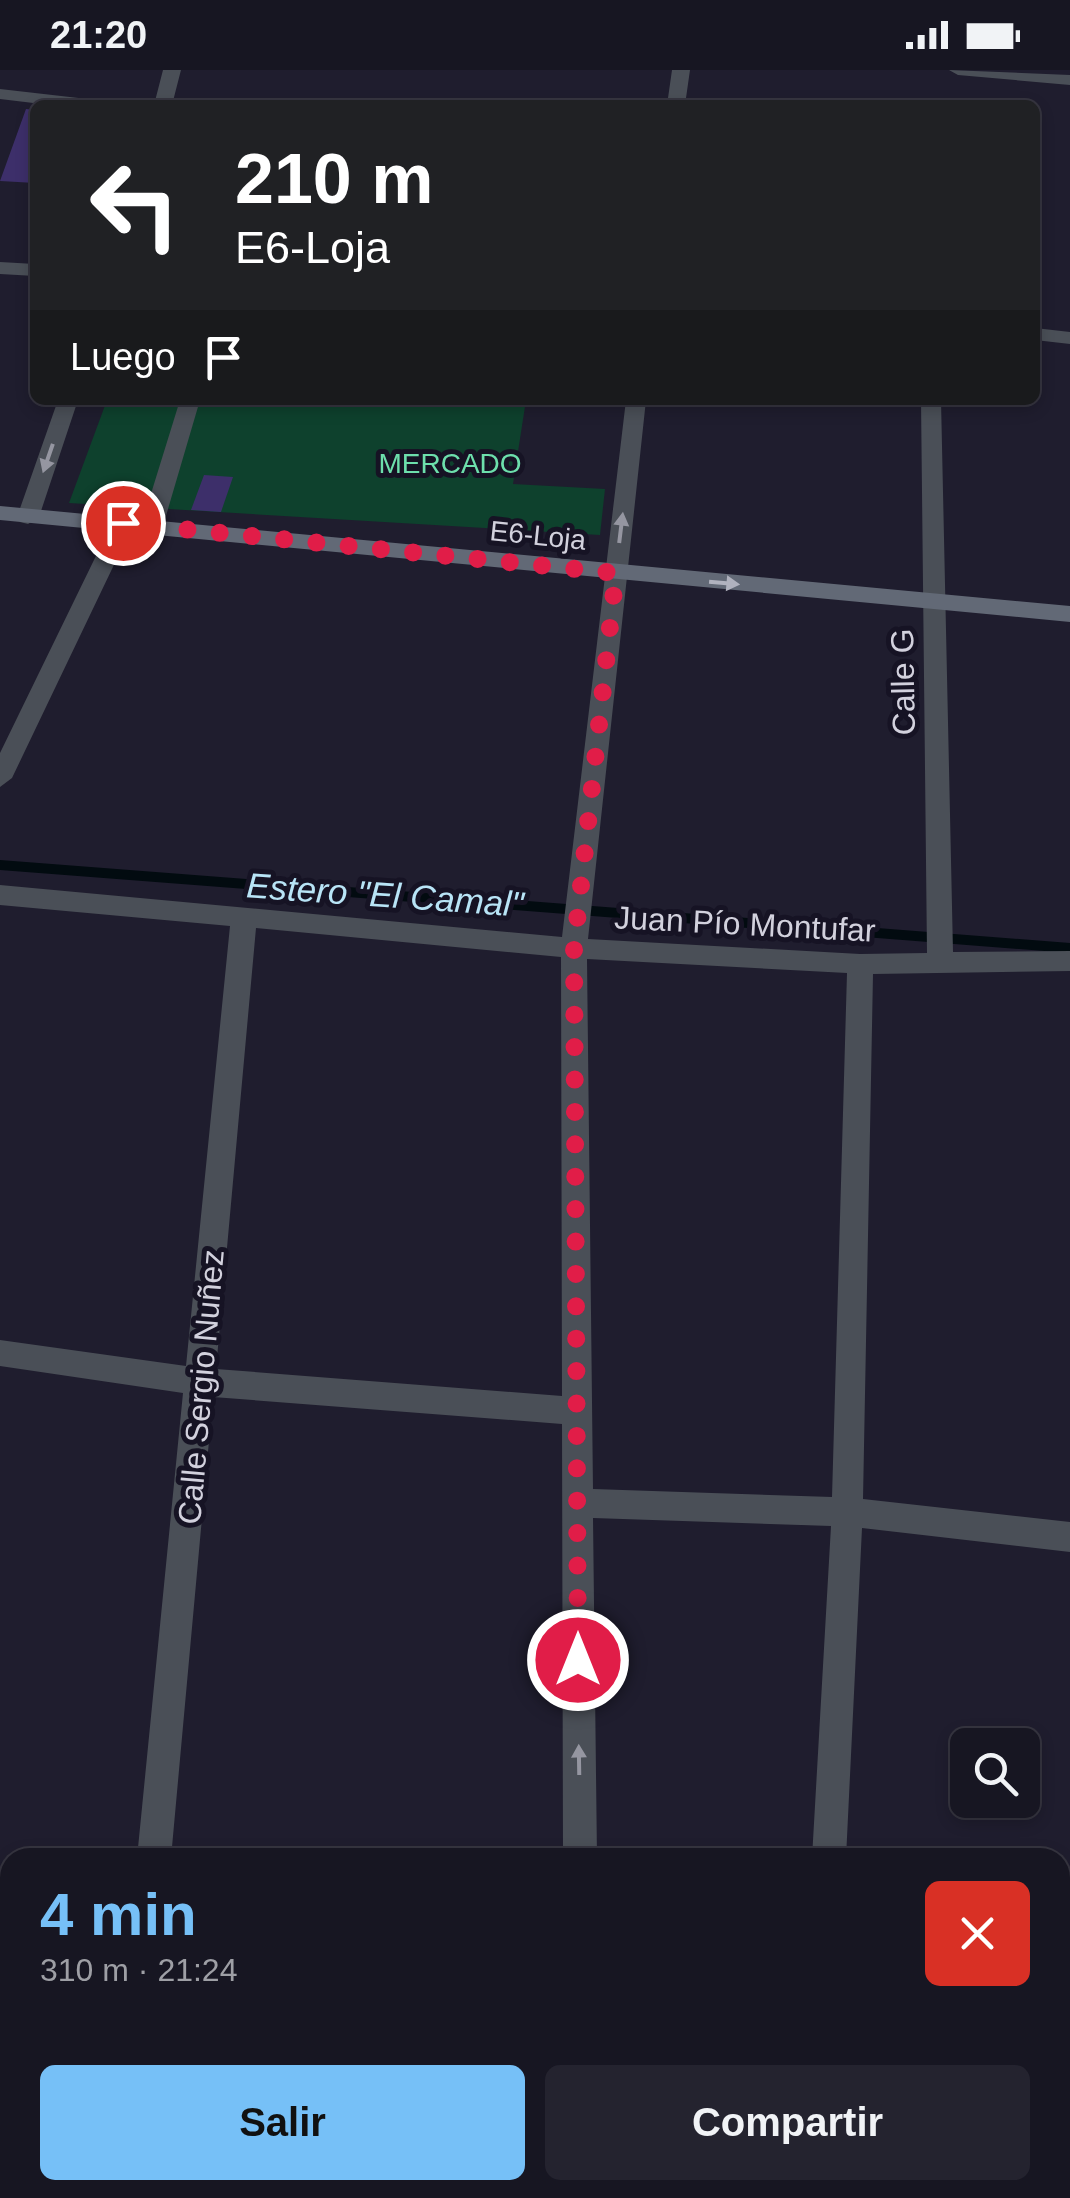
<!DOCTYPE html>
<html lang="es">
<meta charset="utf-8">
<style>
:root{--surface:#171622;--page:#24232f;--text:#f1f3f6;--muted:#9e9fa5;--line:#363540;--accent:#76c0f7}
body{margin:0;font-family:Helvetica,sans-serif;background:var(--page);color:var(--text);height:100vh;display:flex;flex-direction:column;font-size:38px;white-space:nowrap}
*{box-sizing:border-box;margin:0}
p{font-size:32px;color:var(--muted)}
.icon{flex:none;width:55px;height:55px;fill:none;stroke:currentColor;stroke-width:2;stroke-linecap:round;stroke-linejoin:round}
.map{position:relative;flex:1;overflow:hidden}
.drawer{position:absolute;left:0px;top:1778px;width:1070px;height:352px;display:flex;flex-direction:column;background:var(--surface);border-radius:30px 30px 0 0;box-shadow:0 5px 15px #0003,0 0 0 2px var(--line)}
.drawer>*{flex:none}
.hud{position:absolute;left:30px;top:30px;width:1010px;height:305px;border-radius:15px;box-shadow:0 5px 15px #0003,0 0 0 2px var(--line);background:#202124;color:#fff;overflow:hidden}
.buttons{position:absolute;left:950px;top:1658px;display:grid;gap:20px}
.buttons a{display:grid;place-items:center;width:90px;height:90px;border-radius:15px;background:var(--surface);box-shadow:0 5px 15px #0003,0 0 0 2px var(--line);font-size:50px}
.pin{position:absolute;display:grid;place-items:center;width:85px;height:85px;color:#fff;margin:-42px;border:5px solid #fff;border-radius:50%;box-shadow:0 2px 10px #0007}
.me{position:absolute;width:110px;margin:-55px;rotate:0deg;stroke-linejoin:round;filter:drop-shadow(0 0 8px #0008)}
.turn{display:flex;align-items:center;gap:35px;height:210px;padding:0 40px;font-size:45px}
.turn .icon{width:130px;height:130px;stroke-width:2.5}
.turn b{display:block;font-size:70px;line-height:85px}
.then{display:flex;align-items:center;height:95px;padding:0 40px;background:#0003;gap:20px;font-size:38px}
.round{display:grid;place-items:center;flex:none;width:105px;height:105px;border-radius:15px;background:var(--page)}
.summary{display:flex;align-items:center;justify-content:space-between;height:170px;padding:0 40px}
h1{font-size:60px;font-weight:700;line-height:75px;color:var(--accent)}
.action{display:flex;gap:20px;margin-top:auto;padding:20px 40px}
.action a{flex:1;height:115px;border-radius:15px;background:var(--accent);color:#111;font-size:40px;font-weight:700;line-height:115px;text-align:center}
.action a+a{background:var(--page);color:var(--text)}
.status{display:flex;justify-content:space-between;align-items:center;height:70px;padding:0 50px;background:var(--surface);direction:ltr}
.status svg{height:28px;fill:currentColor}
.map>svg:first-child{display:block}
</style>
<div class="status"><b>21:20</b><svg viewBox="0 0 49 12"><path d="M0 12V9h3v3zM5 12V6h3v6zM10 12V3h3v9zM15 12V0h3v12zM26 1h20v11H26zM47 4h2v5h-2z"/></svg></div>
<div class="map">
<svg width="1070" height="2128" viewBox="0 0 1070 2128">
<rect width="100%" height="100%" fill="#1f1d2e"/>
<!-- green -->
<path fill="#0e412d" d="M107,330H526L513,414L605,419L600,465L69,433Z"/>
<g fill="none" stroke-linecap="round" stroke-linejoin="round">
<!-- stream -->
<path fill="#020b10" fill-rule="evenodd" d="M0,790L1070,873V883L0,800Z"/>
</g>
<!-- building -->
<path fill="#3d2f6a" d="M26,39L35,40V113L0,111Z
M204,405L233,407L221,442L191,440Z"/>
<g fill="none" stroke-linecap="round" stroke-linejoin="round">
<!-- minor -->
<path fill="#4a4f57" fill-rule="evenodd" d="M163,0H181L172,35H154Z
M672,0H690L685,35H667Z
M949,0L1070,5V15L958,5Z
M0,19L96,30L105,35H50L0,29Z
M0,192L35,194V206L0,204Z
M1035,258L1070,262V274L1035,270Z
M58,330H78L39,447L28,454L20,452L17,447Z
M180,330H200L163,456L152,463L141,456Z
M626,330H646L588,869L860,884L927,883L921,330H941L953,882L1070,881V901L873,904L863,1429L1070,1452V1482L862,1458L846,1788H812L831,1456L593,1448L597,1788H563L562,1354L213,1327L171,1788H137L183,1323L0,1296V1270L186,1296L230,856L0,835V815L562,867ZM256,858L561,887L562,1326L216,1299ZM587,889L847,903L832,1427L593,1419Z
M123,446L134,453L12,708L0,717V683L112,453Z
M0,1821H10V1857H0Z
M102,2120H140L139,2128H101Z
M565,2120H603V2128H565Z
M792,2120H830V2128H792Z"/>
<!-- secondary -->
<path fill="#626976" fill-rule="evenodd" d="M0,436L1070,536V552L0,450Z"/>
</g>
<!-- one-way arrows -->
<defs><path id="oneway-solid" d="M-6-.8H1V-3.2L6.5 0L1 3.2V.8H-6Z" transform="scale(2.5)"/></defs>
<g fill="#9596a1">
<use href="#oneway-solid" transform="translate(48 388) rotate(109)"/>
<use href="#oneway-solid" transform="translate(621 458) rotate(-83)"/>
<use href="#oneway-solid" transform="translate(579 1690) rotate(-91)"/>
</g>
<use fill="#b0b2be" href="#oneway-solid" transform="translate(724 513) rotate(5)"/>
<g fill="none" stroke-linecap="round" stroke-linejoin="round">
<!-- route -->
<path stroke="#e11d48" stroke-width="18" stroke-dasharray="0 32.4" d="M123,453L616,503L574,878L578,1590"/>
</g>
<g text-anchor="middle" stroke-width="10" stroke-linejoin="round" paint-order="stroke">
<!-- far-park labels -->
<g font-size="28" fill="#6ddfac" stroke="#161324">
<text x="450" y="403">MERCADO</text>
</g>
<!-- far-street labels -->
<g font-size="28" fill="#d2d1dd" stroke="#161324">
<text transform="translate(538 465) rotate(6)" y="10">E6-Loja</text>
</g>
<!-- street labels -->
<g font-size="32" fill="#d2d1dd" stroke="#161324">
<text transform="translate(903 612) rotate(-91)" y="11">Calle G</text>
<text transform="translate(745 854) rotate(3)" y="11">Juan Pío Montufar</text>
<text transform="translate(201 1317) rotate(-85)" y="11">Calle Sergio Nuñez</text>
</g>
<!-- water labels -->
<g font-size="35" font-style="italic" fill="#b8e4f6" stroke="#161324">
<text transform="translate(385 825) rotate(4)" y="12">Estero "El Camal"</text>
</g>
</g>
</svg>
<div class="buttons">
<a><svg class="icon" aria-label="search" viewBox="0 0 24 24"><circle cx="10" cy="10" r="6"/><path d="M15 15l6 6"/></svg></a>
</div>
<div class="pin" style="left:123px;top:453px;background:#d93025"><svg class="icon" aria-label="arrive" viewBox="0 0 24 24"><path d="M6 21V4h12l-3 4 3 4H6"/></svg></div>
<svg class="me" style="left:578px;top:1590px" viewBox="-20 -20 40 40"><circle r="17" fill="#e11d48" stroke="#fff" stroke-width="3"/><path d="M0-11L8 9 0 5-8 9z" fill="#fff"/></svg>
<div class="hud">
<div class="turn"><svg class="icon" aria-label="left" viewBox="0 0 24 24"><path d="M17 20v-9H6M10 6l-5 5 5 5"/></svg><div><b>210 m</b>E6-Loja</div></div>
<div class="then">Luego<svg class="icon" aria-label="arrive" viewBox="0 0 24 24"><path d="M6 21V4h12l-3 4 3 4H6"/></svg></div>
</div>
<section class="drawer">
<div class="summary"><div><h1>4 min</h1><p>310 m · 21:24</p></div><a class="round" style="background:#d93025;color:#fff"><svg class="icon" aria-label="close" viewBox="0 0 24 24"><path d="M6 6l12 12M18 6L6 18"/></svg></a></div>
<div class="action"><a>Salir</a><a>Compartir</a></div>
</section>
</div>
